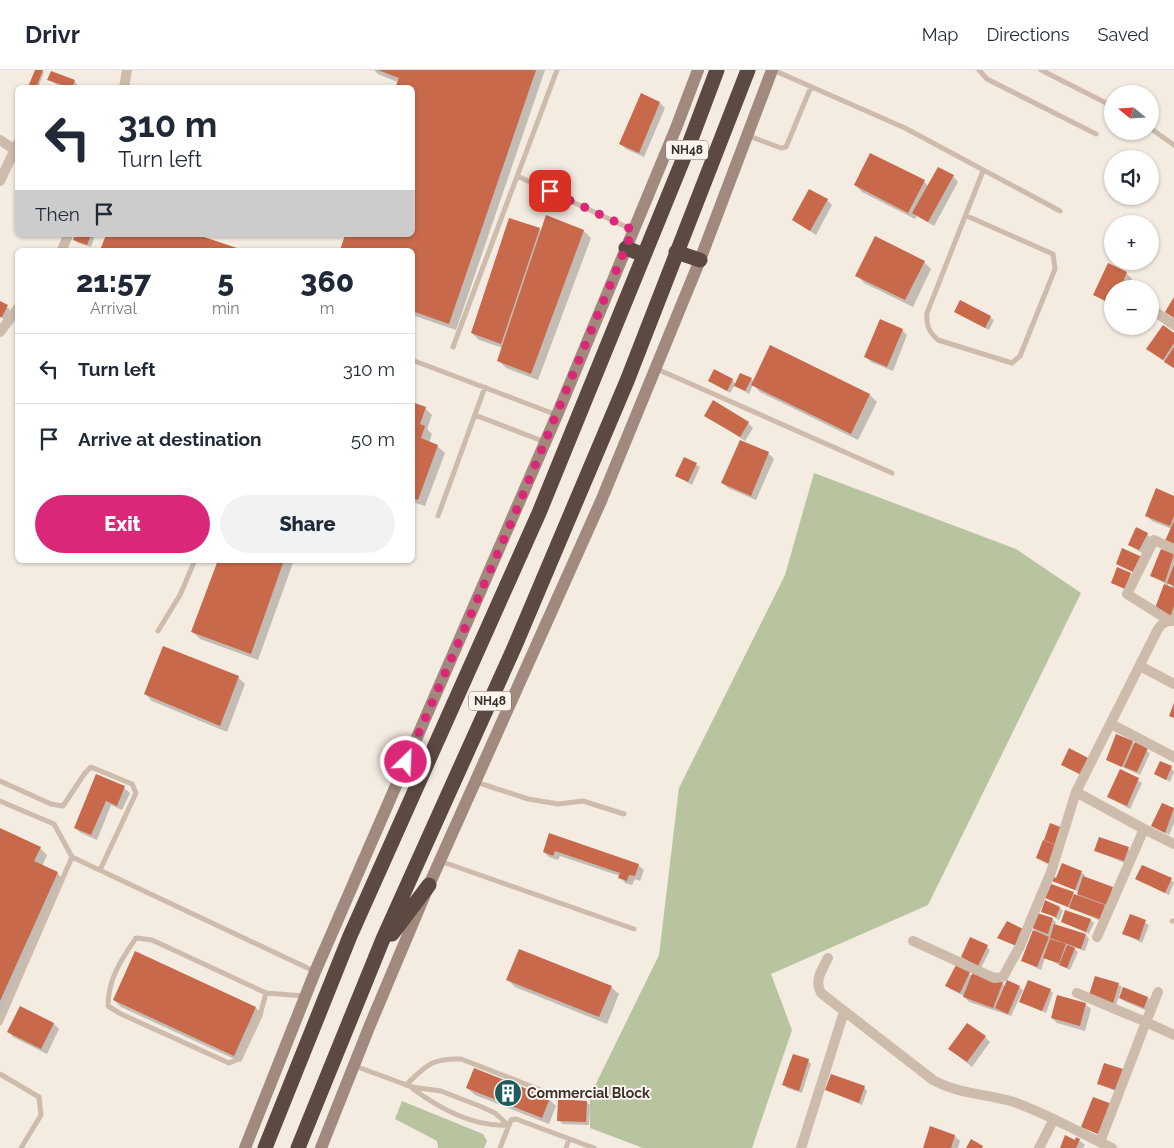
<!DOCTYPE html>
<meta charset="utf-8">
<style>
:root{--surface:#fff;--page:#f2f2f3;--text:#1f2937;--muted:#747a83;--line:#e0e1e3;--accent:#db2777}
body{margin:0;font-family:Raleway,sans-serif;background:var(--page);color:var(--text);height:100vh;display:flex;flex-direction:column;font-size:19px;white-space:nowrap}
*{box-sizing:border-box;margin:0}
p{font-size:16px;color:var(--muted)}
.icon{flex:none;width:28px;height:28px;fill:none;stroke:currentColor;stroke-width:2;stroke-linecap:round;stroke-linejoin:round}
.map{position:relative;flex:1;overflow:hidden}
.side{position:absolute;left:15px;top:178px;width:400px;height:315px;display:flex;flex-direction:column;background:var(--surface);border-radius:8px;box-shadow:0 1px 4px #0004}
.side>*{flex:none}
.guide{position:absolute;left:15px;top:15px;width:400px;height:152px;border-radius:8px;box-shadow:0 1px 4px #0004;background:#fff;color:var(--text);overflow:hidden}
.needle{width:32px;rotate:288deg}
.controls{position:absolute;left:1104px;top:15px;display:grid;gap:10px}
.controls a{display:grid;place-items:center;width:55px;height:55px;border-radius:50%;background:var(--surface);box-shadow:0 1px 4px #0004;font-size:25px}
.pin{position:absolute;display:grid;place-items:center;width:42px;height:42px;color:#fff;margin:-21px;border-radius:10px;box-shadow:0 2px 8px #0006}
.me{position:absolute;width:55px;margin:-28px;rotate:24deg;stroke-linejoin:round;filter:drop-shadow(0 0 4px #0008)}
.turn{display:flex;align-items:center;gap:18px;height:105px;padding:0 20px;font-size:22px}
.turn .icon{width:65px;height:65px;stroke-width:2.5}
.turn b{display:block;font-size:35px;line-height:42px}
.then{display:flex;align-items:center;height:48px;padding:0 20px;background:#0003;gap:10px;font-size:19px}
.eta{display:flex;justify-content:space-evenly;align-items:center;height:85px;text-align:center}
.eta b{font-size:30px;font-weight:800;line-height:35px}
.primary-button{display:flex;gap:10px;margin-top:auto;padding:10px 20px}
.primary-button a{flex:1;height:58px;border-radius:30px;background:var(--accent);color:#fff;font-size:20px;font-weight:800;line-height:58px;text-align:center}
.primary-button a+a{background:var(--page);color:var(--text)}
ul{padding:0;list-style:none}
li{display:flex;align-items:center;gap:15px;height:70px;padding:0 20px;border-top:1px solid var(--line)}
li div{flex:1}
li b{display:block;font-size:19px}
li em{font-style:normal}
header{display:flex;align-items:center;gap:30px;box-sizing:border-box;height:70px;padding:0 25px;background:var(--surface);border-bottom:1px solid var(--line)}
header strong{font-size:24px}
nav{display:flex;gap:28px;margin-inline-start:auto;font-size:18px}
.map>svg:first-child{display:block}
</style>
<header>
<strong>Drivr</strong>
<nav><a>Map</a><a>Directions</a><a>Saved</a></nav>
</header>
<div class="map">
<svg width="1174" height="1078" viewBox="0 0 1174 1078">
<rect width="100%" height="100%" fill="#f4ebe1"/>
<!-- green -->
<path fill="#b8c4a0" d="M814,403L1016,479L1081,523L928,835L771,904L792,960L752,1078H643L590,1058V1026L659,885L679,718L785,505Z
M402,1031L483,1064L487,1071L484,1078H438L437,1071L395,1049Z"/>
<!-- shadow -->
<path fill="#0003" d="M37,0L44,2L38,18H31Z
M374,0H545L456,260L412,245V180H341L346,165H412V18L378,4Z
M49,10L74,11L77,14L76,18H63Z
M660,33L665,38L644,87L626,79L621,74Z
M953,106L958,112L934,156L917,146L915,149L862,122L855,115L924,111L928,116Z
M827,130L832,135L816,165L793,150Z
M547,147L584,161L591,168L538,310L506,298L498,290L503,278L479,270L472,263L539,159L542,162Z
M76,165H95L91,177L78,173L75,169Z
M924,192L931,199L913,237L864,213L857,205Z
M1126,203L1132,209L1127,219H1112V236L1095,225Z
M0,233L10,239L5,250L0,247Z
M956,242L990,247L994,250L989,260Z
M902,260L907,265L893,301L871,292L866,287Z
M1174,264V298L1151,282Z
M771,277L870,325L877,332L858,370L760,322L753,315L749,324L735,315L730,323L709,310H732L736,314L751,309L754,312Z
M412,333L425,338L432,345L427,359L432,364L429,373L437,376L445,383L425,436L412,432Z
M706,345L748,353L753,358L745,371Z
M768,383L774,389L756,430L728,418L723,413Z
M685,388L700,397L692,415L677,406Z
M1174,427V479L1172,459L1152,451L1146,445Z
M1147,464L1150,467L1142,483L1129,475Z
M1161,481L1174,486V519L1169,513L1167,517L1174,519V547L1155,540L1166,514L1152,506Z
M219,490H294L258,590L200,569L193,562Z
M238,607L245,614L227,662L152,631L145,624Z
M1132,672L1150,683L1140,705L1107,690Z
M1069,680L1086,708L1062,695Z
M1171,697L1174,702L1170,712L1156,704Z
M1120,701L1142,713L1130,739L1108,727Z
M97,706L124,718L130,723L122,740L111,735L97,770L81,763L75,758Z
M1162,734L1174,740V753L1169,765L1152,756Z
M1051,755L1060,777L1049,795L1037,788Z
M0,760L40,778L47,785L42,796L57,803L64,810L0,954Z
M550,765L638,795L644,800L640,811L635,809L632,815L625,813L620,806L560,786L558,790L549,787L544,782Z
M1128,778L1131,782L1127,794L1096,781Z
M1143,796L1174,812L1169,825L1137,809Z
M1081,802L1085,805L1084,808L1115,821L1110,837L1103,835L1108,839L1103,852L1047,828L1052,815L1077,827L1079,822L1054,811Z
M1060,838L1063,841L1059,850L1043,841Z
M1130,845L1149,855L1142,873L1123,863Z
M1052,849L1056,852L1055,855L1086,865L1089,869L1085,881L1073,877L1078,882L1070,900L1045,888L1041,900L1022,891L1039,864L1033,858Z
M1091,850L1094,853L1089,864L1063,852Z
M1023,860L1020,878L998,868Z
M987,877L990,880L981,898L962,887Z
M957,896L972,906L1002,913L1006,917H1019L1023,920L1011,946L969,932L964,926L950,919L947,916Z
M508,910L611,917L619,924L607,954L515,917Z
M1118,914L1122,917L1116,935L1091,925Z
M1124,919L1148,928L1151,931L1147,941L1124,931L1120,928Z
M1050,920L1053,923L1046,943L1021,932Z
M114,930L256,938L263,945L241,992L121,937Z
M1085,934L1091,939L1085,961L1057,953L1052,948Z
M20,937L54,954L59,959L47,984L13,967L8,961Z
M985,967L990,972L972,997L950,979Z
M808,990L811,994L802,1023L787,1018L784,1015Z
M1105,994L1120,1023L1099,1014Z
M864,1017L867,1021L862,1035L827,1020Z
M467,1018L549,1029L556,1036L549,1054L475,1025Z
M586,1032L590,1035L589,1055L562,1054L559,1050Z
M955,1066L960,1071L958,1078H924Z
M1079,1070L1085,1075L1083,1078H1061Z"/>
<!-- building -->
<path fill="#c8694b" d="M35,0H43L36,18H30L28,17Z
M378,0H536L449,254L412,241V180H340L345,165H412V18H395L399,8Z
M51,1L75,10L72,18L47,10Z
M641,23L660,32L639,83L619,74Z
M870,83L925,110L908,143L854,115Z
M938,97L954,105L928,152L912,143Z
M809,119L828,129L810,161L792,150Z
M546,145L584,160L531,304L497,291Z
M509,148L540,158L501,274L471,263Z
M75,165H91L87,175L73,170Z
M106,165H198L243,180H100Z
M875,166L925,191L905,230L855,206Z
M1108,193L1127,202L1120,219H1112V234L1093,225Z
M1174,227V248L1165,242Z
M960,230L991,246L985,258L954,242Z
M0,231L8,235L2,247H0Z
M880,249L903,259L887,297L864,287Z
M1163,255L1174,263V273L1163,290L1146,279Z
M770,275L870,324L851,364L751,315Z
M1174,277V298L1164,292Z
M714,299L733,309L727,321L708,311Z
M740,303L752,308L745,321L734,316Z
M713,330L749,352L740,367L704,346Z
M412,332L426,337L420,354L425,356L421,368L438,375L418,430L412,428Z
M740,370L769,382L751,426L721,413Z
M684,387L697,393L688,412L675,406Z
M1156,418L1174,426V446L1170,456L1145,446Z
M1174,451V477L1164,473Z
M1136,457L1148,463L1139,480L1128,475Z
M1122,478L1142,487L1135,503L1116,494Z
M1161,479L1174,484L1165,512L1150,506Z
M218,490H284L251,584L191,562Z
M1174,495V516L1167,513Z
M1117,497L1131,503L1125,519L1111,513Z
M1164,514L1174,518V536L1170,547L1154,541Z
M163,576L239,606L220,656L144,624Z
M1174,633V648L1169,646Z
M1116,664L1133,671L1122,697L1106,690Z
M1135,672L1148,678L1137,702L1124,697Z
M1069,678L1090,689L1082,705L1061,695Z
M1160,691L1172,696L1166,710L1154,704Z
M1120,699L1139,708L1127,736L1107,727Z
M96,704L125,716L117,736L106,731L91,765L74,758Z
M1162,733L1174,738L1165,763L1151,756Z
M1050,753L1063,758L1057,775L1044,770Z
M0,758L41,777L34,791L58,802L0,931Z
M549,763L639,794L635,806L629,805L627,811L618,808L620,803L555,781L553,786L543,782Z
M1099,767L1129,777L1124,791L1094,781Z
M1043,770L1058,776L1050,794L1036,788Z
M1062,793L1082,801L1075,820L1052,811L1054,807L1056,808Z
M1142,795L1172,808L1165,823L1135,809Z
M1083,806L1113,817L1107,835L1077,824Z
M1051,814L1074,822L1068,837L1045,828Z
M1074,824L1105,835L1100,849L1069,838Z
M1045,830L1060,837L1056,847L1041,842Z
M1065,840L1091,849L1086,862L1061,852Z
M1037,843L1053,848L1048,864L1032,858Z
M1130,844L1146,850L1139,870L1122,864Z
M1007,851L1023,859L1017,876L997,868Z
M1054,854L1086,864L1081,879L1050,868Z
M1033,860L1049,867L1037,897L1021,891Z
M970,867L988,875L978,896L961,887Z
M1050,869L1066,874L1059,893L1043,888Z
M1067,875L1075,878L1067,898L1059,895Z
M519,879L612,916L599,947L506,910Z
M135,881L256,937L234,986L113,930Z
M956,895L970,902L960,923L945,916Z
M973,901L1003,912L993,938L963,927Z
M1095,906L1119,913L1113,933L1089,925Z
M1007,910L1020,916L1008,944L995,938Z
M1028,910L1051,919L1042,941L1019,932Z
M1123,917L1148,927L1144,938L1119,928Z
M1057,925L1086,933L1080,956L1051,948Z
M20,936L54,953L41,979L7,962Z
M967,953L986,966L967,992L948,979Z
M793,984L809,989L799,1021L782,1015Z
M1104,993L1123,999L1116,1020L1097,1014Z
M474,998L550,1028L542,1048L466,1018Z
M831,1004L865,1016L859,1033L825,1020Z
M1093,1027L1112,1034L1100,1065L1081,1057Z
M558,1029L587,1031L586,1052L557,1051Z
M930,1056L955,1065L951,1078H923Z
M1065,1065L1075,1070L1076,1067L1080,1069L1076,1078H1060Z
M971,1069L983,1076L982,1078H966Z"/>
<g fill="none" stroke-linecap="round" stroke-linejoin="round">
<!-- lane -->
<path stroke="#cdbbac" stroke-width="5" d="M773,0L905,58L1060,141
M979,0L987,9L1096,64
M1041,0L1112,36
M1150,58L1174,75
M749,66L781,78L786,77L811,17
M517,106L633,160
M967,146L1053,184L1055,199L1020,286L1012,293L938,270C929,262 926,256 927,243L983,101
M453,277L557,0
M412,290L557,345
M657,299L892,403
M475,345L545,372
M438,446L485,317
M158,561L180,525L195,490
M0,711L51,734L63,736L85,703L91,697L132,714L136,723L100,800
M476,712L528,729L558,734L583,731L624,744
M0,731L54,754L72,787L314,901
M440,791L634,859
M1172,851H1174
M266,923L260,945L239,989L229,993L121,944L108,936C108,909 121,890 136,868L152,870L266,923L304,926
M0,953L72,787
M355,996L412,1017L441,1021L482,1037L495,1043L508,1055
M0,1004L39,1027L41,1045L21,1078
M406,1015C426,996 431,988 461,989L551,1024
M413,1019C441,1039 473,1057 508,1055
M500,1078L511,1050L516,1049L594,1078
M566,1078L569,1069"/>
<!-- street -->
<path stroke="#cdbbac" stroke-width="10" d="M124,18L127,0
M0,70L15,80
M0,111L18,73
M62,180L68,165
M1150,238L1174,255
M0,262L18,238
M1170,551L1127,524L1154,470L1174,479
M1140,596L1174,614
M1111,654L1174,687
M1076,722L1144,759
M1097,867L1144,759L1174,774
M913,871L994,908L1003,907L1020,876L1051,802L1076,722L1157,561C1160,555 1166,550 1174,551
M828,888C822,900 814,910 821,923L933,1010C958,1024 987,1024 1014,1032C1048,1044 1080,1063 1112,1078
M1077,923L1146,952L1158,922
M1100,1072L1146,952L1174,965
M801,1078L844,942
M1039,1078L1054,1049"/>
<!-- secondary -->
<path stroke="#a18a7d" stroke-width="12" d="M245,1078L315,902L557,345L676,58L698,0
M321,1078L370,955L429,815L601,431L700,190L772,0"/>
<!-- highway -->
<path stroke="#5c4a42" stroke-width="15" d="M626,178L644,185
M676,182L700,190
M392,864L429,815
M265,1078L350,866L539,443L687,80L717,0
M298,1078L383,869L514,578L627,311L748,0"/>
</g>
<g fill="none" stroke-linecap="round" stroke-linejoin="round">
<!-- route -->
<path stroke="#db2777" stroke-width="9" stroke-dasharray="0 16.2" d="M406,692L514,446L633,160L550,121"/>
</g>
<!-- icons -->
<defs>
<g id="building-disc" transform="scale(1.4375)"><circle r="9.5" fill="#1f5a5e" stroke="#fbf5ee"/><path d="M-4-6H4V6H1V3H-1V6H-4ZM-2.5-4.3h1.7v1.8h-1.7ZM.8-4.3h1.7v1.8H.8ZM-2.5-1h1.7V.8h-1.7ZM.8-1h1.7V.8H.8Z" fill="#fff"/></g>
</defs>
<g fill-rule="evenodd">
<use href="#building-disc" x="508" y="1023"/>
</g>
<g text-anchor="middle" stroke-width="4" stroke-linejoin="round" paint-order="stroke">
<!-- shield labels -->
<g fill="#fbf5ee" stroke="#756b66" stroke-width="1">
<rect x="666" y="70.5" width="42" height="19" rx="4"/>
<rect x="469" y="621.5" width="42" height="19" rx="4"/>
</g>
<g font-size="12" font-weight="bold" fill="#3b302b">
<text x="687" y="84">NH48</text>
<text x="490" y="635">NH48</text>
</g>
<!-- poi labels -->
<g font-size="14" font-weight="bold" fill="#3b302b" stroke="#fbf5ee" text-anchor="start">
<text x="527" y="1028">Commercial Block</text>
</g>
</g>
</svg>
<div class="controls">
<a><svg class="needle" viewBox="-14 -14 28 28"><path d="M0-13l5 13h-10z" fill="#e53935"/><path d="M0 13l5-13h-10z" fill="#747a83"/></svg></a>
<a><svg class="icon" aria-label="sound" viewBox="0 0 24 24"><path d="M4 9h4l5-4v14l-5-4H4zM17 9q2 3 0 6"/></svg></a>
<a>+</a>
<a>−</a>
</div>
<div class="pin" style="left:550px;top:121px;background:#d93025"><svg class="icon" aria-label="arrive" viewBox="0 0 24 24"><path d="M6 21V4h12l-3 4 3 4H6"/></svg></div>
<svg class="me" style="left:406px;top:692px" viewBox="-20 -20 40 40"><circle r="17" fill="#db2777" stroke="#fff" stroke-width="3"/><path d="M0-11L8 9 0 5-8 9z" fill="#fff"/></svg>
<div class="guide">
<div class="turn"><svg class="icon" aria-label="left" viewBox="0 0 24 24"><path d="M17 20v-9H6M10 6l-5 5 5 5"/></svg><div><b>310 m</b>Turn left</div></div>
<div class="then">Then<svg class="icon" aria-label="arrive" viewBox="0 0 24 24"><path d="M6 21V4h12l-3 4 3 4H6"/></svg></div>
</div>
<section class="side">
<div class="eta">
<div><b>21:57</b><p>Arrival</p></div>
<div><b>5</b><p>min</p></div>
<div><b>360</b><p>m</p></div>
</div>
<ul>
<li><svg class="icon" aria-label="left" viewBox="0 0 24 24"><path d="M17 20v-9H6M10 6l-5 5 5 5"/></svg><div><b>Turn left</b></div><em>310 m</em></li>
<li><svg class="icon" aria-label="arrive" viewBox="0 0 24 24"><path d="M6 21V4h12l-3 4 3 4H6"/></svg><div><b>Arrive at destination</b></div><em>50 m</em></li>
</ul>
<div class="primary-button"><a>Exit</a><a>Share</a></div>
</section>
</div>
